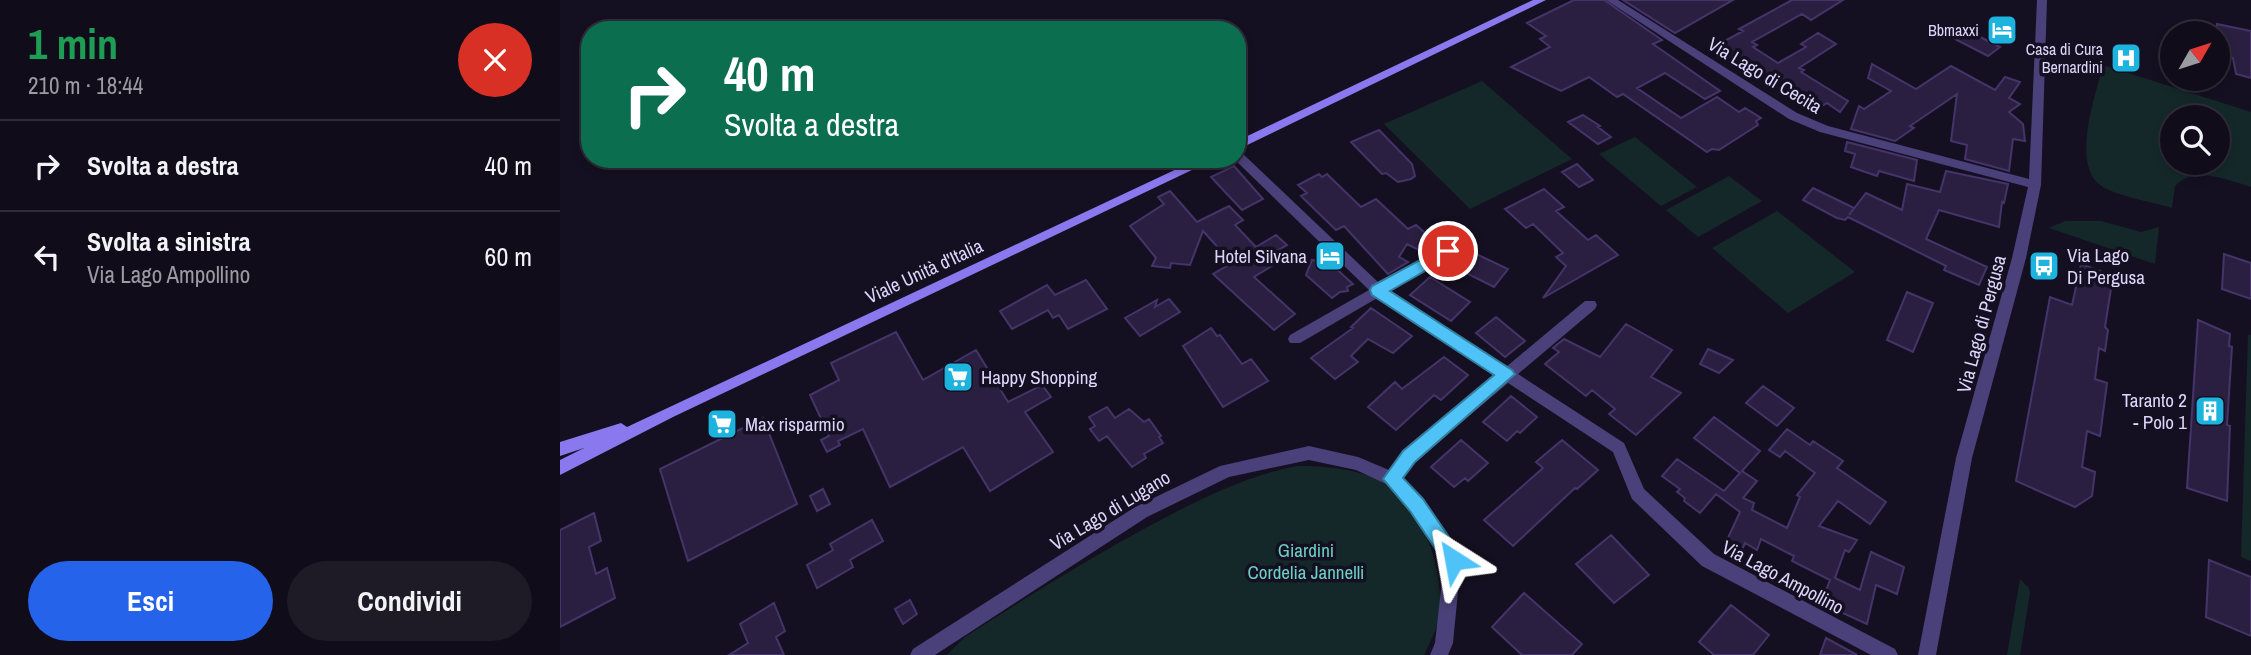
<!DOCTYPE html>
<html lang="it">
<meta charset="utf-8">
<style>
:root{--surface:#100c19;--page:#1e1a26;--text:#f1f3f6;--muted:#9c9ba2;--line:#302c38;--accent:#2563eb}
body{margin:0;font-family:"Archivo Narrow",sans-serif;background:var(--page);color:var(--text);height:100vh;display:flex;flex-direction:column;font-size:26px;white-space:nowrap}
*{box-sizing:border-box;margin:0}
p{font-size:23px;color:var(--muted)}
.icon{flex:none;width:38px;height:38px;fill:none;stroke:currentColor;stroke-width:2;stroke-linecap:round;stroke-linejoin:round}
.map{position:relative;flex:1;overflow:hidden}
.details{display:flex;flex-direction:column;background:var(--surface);width:560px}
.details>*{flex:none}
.guide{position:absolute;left:21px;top:21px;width:665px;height:147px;border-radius:28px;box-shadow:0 4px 10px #0003,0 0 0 2px var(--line);background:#0b6e4f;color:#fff;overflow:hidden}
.needle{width:46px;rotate:51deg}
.tools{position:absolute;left:1600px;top:21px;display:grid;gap:14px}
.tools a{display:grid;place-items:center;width:70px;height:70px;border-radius:50%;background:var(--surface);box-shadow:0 4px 10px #0003,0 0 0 2px var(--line);font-size:35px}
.pin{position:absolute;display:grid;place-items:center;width:60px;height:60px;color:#fff;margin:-30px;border:4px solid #fff;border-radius:50%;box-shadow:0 2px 7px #0007}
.me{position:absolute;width:77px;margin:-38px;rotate:326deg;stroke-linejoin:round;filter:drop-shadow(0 0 5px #0008)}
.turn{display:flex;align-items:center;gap:24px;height:147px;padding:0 28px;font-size:32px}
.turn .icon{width:91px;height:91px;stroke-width:2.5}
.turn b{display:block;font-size:49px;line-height:60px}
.round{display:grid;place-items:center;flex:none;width:74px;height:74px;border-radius:37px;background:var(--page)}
.head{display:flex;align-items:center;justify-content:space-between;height:119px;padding:0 28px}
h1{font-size:42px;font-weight:700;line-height:52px;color:#1e9e55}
.button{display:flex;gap:14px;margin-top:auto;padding:14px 28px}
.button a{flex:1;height:80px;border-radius:42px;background:var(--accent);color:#fff;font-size:28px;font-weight:700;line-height:80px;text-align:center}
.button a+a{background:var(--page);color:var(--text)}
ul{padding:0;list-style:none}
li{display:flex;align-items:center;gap:21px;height:91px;padding:0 28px;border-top:2px solid var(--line)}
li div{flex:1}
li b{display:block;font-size:26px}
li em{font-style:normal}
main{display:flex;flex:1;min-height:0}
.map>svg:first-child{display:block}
</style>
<main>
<section class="details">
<div class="head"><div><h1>1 min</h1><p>210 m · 18:44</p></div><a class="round" style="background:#d93025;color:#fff"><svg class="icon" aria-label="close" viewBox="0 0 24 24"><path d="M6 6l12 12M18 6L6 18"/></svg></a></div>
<ul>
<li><svg class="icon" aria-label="right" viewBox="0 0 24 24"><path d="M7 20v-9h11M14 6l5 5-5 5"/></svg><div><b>Svolta a destra</b></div><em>40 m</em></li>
<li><svg class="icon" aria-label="left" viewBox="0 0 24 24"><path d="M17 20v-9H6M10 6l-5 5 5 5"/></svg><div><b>Svolta a sinistra</b><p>Via Lago Ampollino</p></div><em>60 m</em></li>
</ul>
<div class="button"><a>Esci</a><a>Condividi</a></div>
</section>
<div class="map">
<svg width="1691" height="655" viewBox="0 0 1691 655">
<rect width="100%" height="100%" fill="#151021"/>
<!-- green -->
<path fill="#14282a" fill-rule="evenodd" d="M1543,65L1691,112V187C1668,180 1634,165 1615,186L1612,208C1593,202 1555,196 1540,185C1511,163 1536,94 1543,65ZM1612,117H1657V163H1612Z
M922,81L1012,159L910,209L824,124Z
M1075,137L1137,187L1101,206L1039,154Z
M1169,176L1202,201L1138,237L1106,210Z
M1217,211L1295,272L1228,313L1152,248Z
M1505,221H1541L1581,232L1599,227L1595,264L1489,228Z
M1688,334L1691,335V561L1681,557Z
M737,466C764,466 791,468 816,479C860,498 883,565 880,609C879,626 871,640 864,655H387L405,637C467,597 528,559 593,524C640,499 685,476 737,466Z
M1460,579L1469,588L1470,593L1460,655H1447Z"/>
<!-- building -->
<path fill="#2a1f40" stroke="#453469" stroke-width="2" d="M1014,0H1044L1102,40L1093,44L1160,91L1145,99L1105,73L1077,88L1121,118L1157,97L1179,112L1185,108L1201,118L1196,121L1198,125L1159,150L1152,149L1147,152L1063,94L1057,97L1029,77L1001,91L951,67L990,47L980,39L986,36L967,23Z
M1063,0H1173L1115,33Z
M1232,0H1283L1251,20L1242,14L1192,42L1197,45L1193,47L1218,63L1246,47L1241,44L1258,33L1276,44L1239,68L1244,70L1241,72L1288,101L1280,112L1267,103L1252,112L1235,101L1238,100L1198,75L1201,73L1152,48L1183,31L1179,29Z
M1657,24L1691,31V78L1676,74L1673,58L1657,55Z
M1404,29L1440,47L1428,56L1391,37Z
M1312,64L1356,89L1391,66L1435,90L1445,77L1460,82L1449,98L1460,104L1449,112L1463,124L1465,141L1453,139L1449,171L1405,159L1407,145L1391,141L1397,94L1350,126L1354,128L1335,141L1291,129L1299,106L1304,109L1331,91L1308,78Z
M1023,115L1040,126L1038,127L1051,137L1038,144L1008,122Z
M819,130L852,164L855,176L851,179L838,182L826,173L822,174L791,142Z
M1287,142L1357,160L1354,181L1319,171L1317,176L1291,167L1295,154L1285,151Z
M1017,164L1033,180L1019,187L1002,172Z
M674,166L703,199L682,210L651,177Z
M1386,171L1448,184L1444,203L1442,202L1439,227L1379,210L1366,239L1427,267L1419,285L1384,270L1386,266L1288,217L1285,220L1277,218L1243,200L1253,188L1294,208L1289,215L1306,193L1342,210L1347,184L1380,192Z
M759,174L762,177L767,174L801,207L816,199L848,229L856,225L879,245L865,253L847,244L839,257L848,262L828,274L784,226L776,230L741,196L747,193L738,185Z
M984,189L1004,207L996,211L1028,240L1036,235L1058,255L983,298L1006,266L996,257L1003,253L973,224L966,228L945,209Z
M610,191L637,222L669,206L683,220L675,225L696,247L716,235L727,245L713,253L728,256L694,277L735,314L714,330L653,274L672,263L643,231L630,265L611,263L610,268L592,266L596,258L570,226L604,204L598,197Z
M910,251L948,269L934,287L896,268Z
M1664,254L1691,263V299L1662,289Z
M763,257L793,284L787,287L788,291L780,292L772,298L746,275L752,260L757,261Z
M1521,264L1553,276L1545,327L1548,330L1545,351L1539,348L1535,379L1547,383L1540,436L1527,431L1522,467L1535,472L1532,496L1515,507L1456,481L1490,297L1512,305Z
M870,277L910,302L891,321L850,295Z
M526,280L547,309L508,329L499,315L493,318L488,310L452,329L440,311L487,285L495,295Z
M1347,292L1373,303L1353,352L1327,340Z
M609,299L620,312L580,336L565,318L597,300L595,307Z
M811,308L852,336L833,353L808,339L791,356L798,362L775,379L751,358L793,328L791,327Z
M936,317L965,341L945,357L916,333Z
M1638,320L1670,334L1669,346L1672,347L1667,425L1670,426L1667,501L1627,488Z
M1066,324L1112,350L1091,377L1121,393L1076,435L1049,414L1055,409L1032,390L1026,396L985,364L999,352L993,348L1004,339L1040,357Z
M651,328L657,336L660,335L682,364L691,359L708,381L663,407L623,346Z
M336,332L363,380L416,350L448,402L482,385L491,397L465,412L493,452L430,491L403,447L330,487L303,429L278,441L280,445L267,452L261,440L269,436L250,395L279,380L271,363Z
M1148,349L1173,360L1159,373L1140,364Z
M884,357L908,375L881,400L874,395L836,430L808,407L835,382L842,389Z
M1203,386L1234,408L1217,426L1186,403Z
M951,396L977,417L960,433L957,431L947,441L923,422Z
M547,407L555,418L569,409L584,422L589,419L601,436L599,437L603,443L584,454L586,458L572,467L547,436L539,441L530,429L535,426L529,417Z
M1154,417L1200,451L1182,471L1197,481L1183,498L1194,503L1192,510L1227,528L1240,497L1237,495L1255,473L1225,451L1220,457L1209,450L1227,429L1250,445L1253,441L1283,461L1277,468L1326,502L1310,524L1278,501L1259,526L1297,540L1289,552L1285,550L1275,578L1300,590L1311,552L1344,567L1337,594L1316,585L1307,624L1261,603L1270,580L1232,561L1234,556L1201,539L1197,550L1185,543L1182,550L1166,542L1180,512L1156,494L1140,513L1124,501L1125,498L1117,492L1120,489L1102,476L1117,459L1164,491L1180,473L1134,438Z
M203,418L237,504L128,561L100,469Z
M901,440L928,463L908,481L905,478L894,487L871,467Z
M1002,440L1038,470L1017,489L1015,488L953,546L924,520L983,468L976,462Z
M263,489L270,504L257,511L250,496Z
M34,513L41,541L29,547L36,574L47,568L55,598L0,627V530Z
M312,520L323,541L290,560L293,567L257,588L247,565L273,550L270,544Z
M1051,535L1089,575L1054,603L1016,564Z
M1649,560L1691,577V636L1646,617Z
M964,593L1022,644L1012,655H962L932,627Z
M350,600L357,614L343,624L335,609Z
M214,603L225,631L216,637L224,655H169L188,643L180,624Z
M1171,605L1209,635L1193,655H1154L1139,642Z
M1266,638L1297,655H1260Z"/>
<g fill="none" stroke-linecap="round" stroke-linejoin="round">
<!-- minor -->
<path fill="#4b417a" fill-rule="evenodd" d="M1046,0H1058L1237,113L1268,126L1469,179L1477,0H1487L1481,185L1466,258L1412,458L1376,655H1358L1396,458L1452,258L1468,187L1260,132L1229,119Z
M677,151L681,152L820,284L883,248H893L895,251L893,254L830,291L946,367L1025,301H1035L1037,305L1035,309L958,374L1064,443L1084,489L1154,554L1335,649L1338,655H1311L1142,566L1072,499L1053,452L948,383L854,462L842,478L863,500L901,560L893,643L888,655H870L875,643L884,562L851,510L826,484L796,470L749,460L669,477L587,517L375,655H350L353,649L575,507L660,466L749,446L798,457L829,470L844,452L936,375L819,297L740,343H730L728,339L730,335L809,290L674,159H677Z"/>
<!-- secondary -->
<path fill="#8a79ee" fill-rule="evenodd" d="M973,0H986L677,150V141Z
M638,159H655L113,417L0,475V460L24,448L0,456V442L61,423L67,427Z"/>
</g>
<!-- route -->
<path fill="#4fc3f7" stroke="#337fa1" stroke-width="2" d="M888,245L896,251L893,255L830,291L952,370L955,374L855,462L843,478L863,499L900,553L903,560L900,566L894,569L887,566L850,511L823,479L843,451L934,375L812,295L810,290L812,286Z"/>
<!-- icons -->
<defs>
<g id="hotel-square" transform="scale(1.575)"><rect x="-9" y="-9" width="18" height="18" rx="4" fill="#1db3df" stroke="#151021"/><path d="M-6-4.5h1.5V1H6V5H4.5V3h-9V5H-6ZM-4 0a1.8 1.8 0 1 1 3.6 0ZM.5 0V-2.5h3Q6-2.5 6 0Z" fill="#fff"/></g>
<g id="hospital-square" transform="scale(1.575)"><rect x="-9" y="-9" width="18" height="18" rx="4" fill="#1db3df" stroke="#151021"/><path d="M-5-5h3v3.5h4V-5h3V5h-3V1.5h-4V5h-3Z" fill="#fff"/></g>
<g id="bus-square" transform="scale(1.575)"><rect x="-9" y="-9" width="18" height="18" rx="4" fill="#1db3df" stroke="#151021"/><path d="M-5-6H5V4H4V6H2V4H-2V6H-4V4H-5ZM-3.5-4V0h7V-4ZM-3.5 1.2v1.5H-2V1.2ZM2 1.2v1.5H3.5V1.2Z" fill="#fff"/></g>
<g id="supermarket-square" transform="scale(1.575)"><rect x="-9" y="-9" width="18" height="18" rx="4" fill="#1db3df" stroke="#151021"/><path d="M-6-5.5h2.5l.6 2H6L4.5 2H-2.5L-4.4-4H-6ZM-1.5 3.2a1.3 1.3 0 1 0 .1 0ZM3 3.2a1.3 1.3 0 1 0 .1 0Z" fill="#fff"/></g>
<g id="building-square" transform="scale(1.575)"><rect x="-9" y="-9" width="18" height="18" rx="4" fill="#1db3df" stroke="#151021"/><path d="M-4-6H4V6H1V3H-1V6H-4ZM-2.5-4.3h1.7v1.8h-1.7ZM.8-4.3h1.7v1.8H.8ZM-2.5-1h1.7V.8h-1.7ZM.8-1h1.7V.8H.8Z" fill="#fff"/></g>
</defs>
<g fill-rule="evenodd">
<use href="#hotel-square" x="1442" y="30"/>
<use href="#hospital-square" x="1566" y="58"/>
<use href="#hotel-square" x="770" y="256"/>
<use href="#bus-square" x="1484" y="266"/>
<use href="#supermarket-square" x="398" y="377"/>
<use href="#building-square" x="1650" y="411"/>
<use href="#supermarket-square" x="162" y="424"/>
</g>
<g text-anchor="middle" stroke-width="7" stroke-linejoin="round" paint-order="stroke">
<!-- far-poi labels -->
<g font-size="16" fill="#ded6fa" stroke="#151021" text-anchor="end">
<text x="1419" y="36">Bbmaxxi</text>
<text x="1543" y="55">Casa di Cura<tspan x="1543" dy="18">Bernardini</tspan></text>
</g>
<!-- street labels -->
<g font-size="19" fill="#ded6fa" stroke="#151021">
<text transform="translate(1205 75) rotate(31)" y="7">Via Lago di Cecita</text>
<text transform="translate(364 271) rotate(-25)" y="7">Viale Unità d'Italia</text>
<text transform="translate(1421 324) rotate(-75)" y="7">Via Lago di Pergusa</text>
<text transform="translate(550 510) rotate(-31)" y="7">Via Lago di Lugano</text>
<text transform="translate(1223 577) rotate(28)" y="7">Via Lago Ampollino</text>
</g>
<!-- poi labels -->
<g font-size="19" fill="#ded6fa" stroke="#151021" text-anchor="start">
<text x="1507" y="262">Via Lago<tspan x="1507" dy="22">Di Pergusa</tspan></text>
<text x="747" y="263" text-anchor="end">Hotel Silvana</text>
<text x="421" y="384">Happy Shopping</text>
<text x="1627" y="407" text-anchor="end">Taranto 2<tspan x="1627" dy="22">- Polo 1</tspan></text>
<text x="185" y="431">Max risparmio</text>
</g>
<!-- park labels -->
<g font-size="19" fill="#6bd0c4" stroke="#151021">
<text x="746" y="557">Giardini<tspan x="746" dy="22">Cordelia Jannelli</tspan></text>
</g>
</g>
</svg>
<div class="tools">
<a><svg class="needle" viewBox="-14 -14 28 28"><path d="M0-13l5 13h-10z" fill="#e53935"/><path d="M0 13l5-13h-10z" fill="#9c9ba2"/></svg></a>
<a><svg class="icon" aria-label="search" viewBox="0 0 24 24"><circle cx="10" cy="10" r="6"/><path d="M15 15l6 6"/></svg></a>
</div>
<div class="pin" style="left:888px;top:251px;background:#d93025"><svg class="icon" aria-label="arrive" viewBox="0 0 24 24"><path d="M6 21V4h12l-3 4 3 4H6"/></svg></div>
<svg class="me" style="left:894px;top:560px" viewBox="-20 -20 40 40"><path d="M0-17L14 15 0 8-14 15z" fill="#4fc3f7" stroke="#fff" stroke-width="4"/></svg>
<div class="guide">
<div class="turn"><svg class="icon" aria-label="right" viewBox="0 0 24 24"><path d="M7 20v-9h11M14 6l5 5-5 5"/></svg><div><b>40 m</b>Svolta a destra</div></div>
</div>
</div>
</main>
